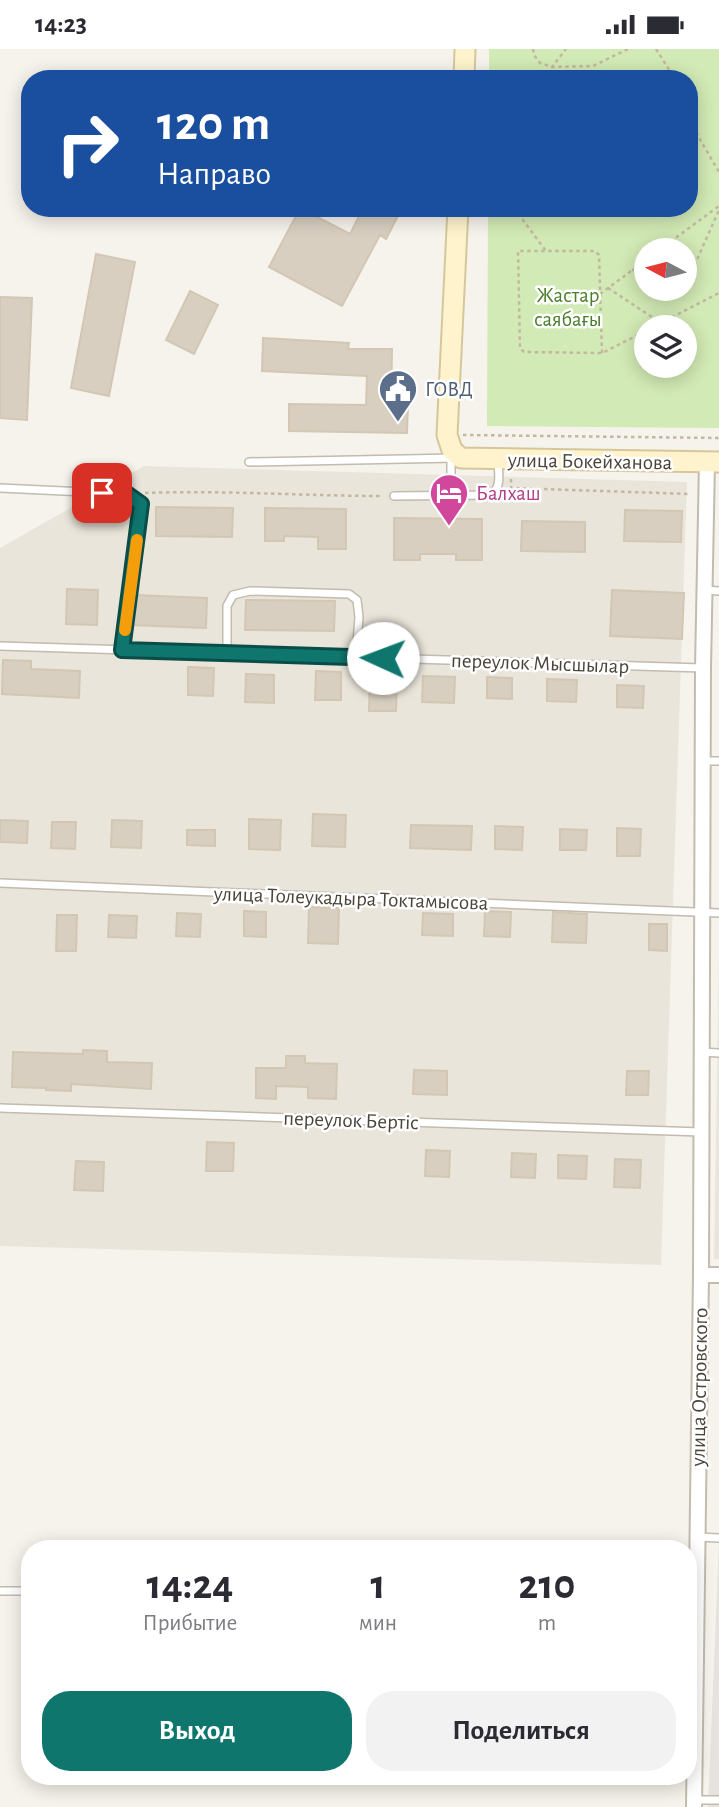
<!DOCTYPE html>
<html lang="ru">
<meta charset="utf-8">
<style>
:root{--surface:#fff;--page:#f2f2f3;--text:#2b2b33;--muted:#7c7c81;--accent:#0f766e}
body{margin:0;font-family:"Alegreya Sans",sans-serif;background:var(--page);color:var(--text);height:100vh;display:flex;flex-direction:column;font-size:26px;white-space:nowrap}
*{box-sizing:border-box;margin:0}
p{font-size:23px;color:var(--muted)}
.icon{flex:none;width:38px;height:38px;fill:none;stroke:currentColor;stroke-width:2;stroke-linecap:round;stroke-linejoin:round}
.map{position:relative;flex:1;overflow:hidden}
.drawer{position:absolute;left:21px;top:1491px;width:676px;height:245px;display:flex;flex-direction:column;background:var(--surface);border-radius:28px;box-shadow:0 4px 18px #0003}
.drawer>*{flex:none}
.top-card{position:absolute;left:21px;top:21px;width:677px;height:147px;border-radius:28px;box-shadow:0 4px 18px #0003;background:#1a4fa0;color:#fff;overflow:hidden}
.needle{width:46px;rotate:277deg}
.fabs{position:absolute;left:634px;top:189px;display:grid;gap:14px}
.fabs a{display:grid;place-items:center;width:63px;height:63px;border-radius:50%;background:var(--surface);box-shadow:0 4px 18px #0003;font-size:35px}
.pin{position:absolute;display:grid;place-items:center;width:60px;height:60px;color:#fff;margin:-30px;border-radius:14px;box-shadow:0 4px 10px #0006}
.me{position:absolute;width:77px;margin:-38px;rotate:272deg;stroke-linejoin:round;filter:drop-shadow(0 0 5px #0008)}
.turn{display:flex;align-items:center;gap:24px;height:147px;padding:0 21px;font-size:32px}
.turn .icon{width:91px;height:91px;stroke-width:2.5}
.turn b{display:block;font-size:49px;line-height:60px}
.eta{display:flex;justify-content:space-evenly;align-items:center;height:119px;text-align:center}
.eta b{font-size:42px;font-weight:600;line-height:49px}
.action{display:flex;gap:14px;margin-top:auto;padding:14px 21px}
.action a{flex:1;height:80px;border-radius:28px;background:var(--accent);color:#fff;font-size:28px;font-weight:600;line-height:80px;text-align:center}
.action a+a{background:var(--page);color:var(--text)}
.status{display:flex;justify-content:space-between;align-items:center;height:49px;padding:0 35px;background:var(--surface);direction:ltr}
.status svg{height:19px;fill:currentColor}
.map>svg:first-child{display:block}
</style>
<div class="status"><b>14:23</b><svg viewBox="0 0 49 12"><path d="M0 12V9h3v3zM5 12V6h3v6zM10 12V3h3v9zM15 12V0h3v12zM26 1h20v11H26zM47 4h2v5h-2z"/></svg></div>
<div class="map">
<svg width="719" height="1758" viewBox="0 0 719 1758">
<rect width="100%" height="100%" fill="#f6f3ec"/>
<!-- residential -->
<path fill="#eae5da" d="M144,417L687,433L661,1216L0,1197V499Z
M719,906V1210H714Z"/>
<!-- industrial -->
<path fill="#e6e2dd" d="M719,1493V1758H708Z"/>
<!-- green -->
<path fill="#d2eab5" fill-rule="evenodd" d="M489,0H719V379L487,377L488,159H690V30H489ZM646,201H684V240H646ZM646,278H684V317H646Z"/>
<!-- building -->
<path fill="#d8cfc1" stroke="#d3c7b4" stroke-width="2" d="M300,159L350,185L363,159H402L386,190L380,186L342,257L269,218Z
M96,205L135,213L109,347L71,339Z
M190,242L218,256L194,305L166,291Z
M0,248L32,249L27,371L0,369Z
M263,289L349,294L348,300H392L391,356H408L407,384L289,382V355L366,356L367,327L262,322Z
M156,458L233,459L232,488L156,487Z
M265,459L346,460V500H318V488L284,487V492H265Z
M625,461L682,462L681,493L624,492Z
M394,469L482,470V511H456V505H420V511H394Z
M522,472L585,473V503L521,502Z
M67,540L98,541L97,576L66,575Z
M612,541L684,544L682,590L610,587Z
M135,546L207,549L206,579L131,576Z
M246,551L335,552L334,582L245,581Z
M3,611L31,612V620L80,622L79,649L2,645Z
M188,618L214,619L213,647L188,646Z
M316,622L341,623V651H315Z
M246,625L274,626V654L245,653Z
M370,626L397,627L396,662H369Z
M423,627L455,628L454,654L422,653Z
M487,628L512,629V650L487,649Z
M547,630L577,631L576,653L547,652Z
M617,636L644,637L643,659L617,658Z
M313,765L346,766L345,798L312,797Z
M249,770L281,771L280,801L249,800Z
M0,771L28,772L27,794L0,793Z
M112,771L142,772L141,799L111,798Z
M52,773H76L75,800L51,799Z
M411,776L472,777L471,801L410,799Z
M495,777L523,778L522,801L495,800Z
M617,779L641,780L640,807H617Z
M560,780L587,781L586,801H560Z
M187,781H215V797L187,796Z
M309,858L339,859L338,895L308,894Z
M244,862L266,863V888L244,887Z
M485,862L511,863L510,888L484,887Z
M553,863L587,865L586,894L552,893Z
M177,864L201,865L200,888L176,887Z
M423,864L453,865V887L422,886Z
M57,866H77L76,902H56Z
M109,866L137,867L136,889L108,888Z
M649,875H667V902L649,901Z
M83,1001L107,1002V1013L152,1014L151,1040L71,1035V1042L46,1041V1039L12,1038L13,1003L83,1005Z
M286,1007H305V1014L337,1015L336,1050L308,1049V1038L276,1037V1050L256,1049V1019H286Z
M414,1021L447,1022V1046L413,1045Z
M627,1022H649L648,1046H626Z
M207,1093L234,1094L233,1122H206Z
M426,1101L450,1102L449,1128L425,1127Z
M512,1104L536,1105L535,1129L511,1128Z
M558,1106L587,1107L586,1130L558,1129Z
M615,1110L641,1111L640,1139L614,1138Z
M76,1112L104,1113L103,1142L74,1141Z"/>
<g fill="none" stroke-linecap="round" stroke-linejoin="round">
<!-- lane casing -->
<g stroke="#c2bbae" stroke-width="10">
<path id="lane" d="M451,409V445
M249,413L455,409
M0,439L127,445L141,455L122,601
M394,447L489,446C503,440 498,424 498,411
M705,541L719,542
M0,597L702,619
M227,604V557L233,546L250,542L349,545L357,551L359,568L356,608
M703,712H719
M0,834L719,864
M702,1003L719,1004
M0,1059L701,1083
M698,1488L719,1489
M0,1542H30
M695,1751H719"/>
</g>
<!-- street casing -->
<g stroke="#c2bbae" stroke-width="18">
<path id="street" d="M701,1226H719
M694,1758L701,1226L703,619L707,413"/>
</g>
<!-- secondary casing -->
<g stroke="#d6c79b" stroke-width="23">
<path id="secondary" d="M464,30L465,0
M458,159L447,386L452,401L461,409L719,413"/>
</g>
<!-- path -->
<path stroke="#c4b79f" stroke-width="2.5" stroke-dasharray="3.5 3.5" stroke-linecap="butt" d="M533,0L534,6L540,14L552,18L593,17L628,0
M656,0L675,30
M543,30L566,0
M690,63L698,87L719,123
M514,159L546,202
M673,191L679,201
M659,201L719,157
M684,209L691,222
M632,221H646
M684,222H692L719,161
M608,239L661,274
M600,245L646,211
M653,278L719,244
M602,304L599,206L595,202H518L520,299L524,303L602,304L646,282
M463,386L719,389
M511,430V439L691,445
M145,444C224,441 304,447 383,447"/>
<!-- lane -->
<use href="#lane" stroke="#fff" stroke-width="7"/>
<!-- street -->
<use href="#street" stroke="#fff" stroke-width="14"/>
<!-- secondary -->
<use href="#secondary" stroke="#fff3cd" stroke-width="19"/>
</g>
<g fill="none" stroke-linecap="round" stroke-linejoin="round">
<!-- route casing -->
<g stroke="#0a4d48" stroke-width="18">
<path id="route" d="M102,444L127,445L141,455L122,601L383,609"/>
</g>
<!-- route -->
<use href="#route" stroke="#0f766e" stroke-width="12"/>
<!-- slow -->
<path stroke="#f59e0b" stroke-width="12" d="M125,581L137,491"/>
</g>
<!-- icons -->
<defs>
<g id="civic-pin" transform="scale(2.0125)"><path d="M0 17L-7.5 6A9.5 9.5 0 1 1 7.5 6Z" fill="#5c6f8a" stroke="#fff"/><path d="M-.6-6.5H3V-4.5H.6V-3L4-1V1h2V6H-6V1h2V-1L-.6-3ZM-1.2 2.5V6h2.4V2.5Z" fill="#fff"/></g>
<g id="hotel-pin" transform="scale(2.0125)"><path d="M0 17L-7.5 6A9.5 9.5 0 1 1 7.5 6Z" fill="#d1479c" stroke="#fff"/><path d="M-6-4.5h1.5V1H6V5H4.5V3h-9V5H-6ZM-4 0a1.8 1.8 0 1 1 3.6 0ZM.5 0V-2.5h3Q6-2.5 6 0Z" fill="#fff"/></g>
</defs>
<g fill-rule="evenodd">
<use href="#civic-pin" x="398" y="340"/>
<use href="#hotel-pin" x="449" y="444"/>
</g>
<g text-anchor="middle" stroke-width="5" stroke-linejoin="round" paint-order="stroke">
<!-- park labels -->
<g font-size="21" fill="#4a7f2a" stroke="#fff">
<text x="568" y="253">Жастар<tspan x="568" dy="24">саябағы</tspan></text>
</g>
<!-- service labels -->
<g font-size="21" fill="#4e5e75" stroke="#fff" text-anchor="start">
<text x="425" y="347">ГОВД</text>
</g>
<!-- street labels -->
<g font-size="21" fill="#4b4439" stroke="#fff">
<text transform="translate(590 412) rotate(1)" y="7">улица Бокейханова</text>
<text transform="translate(540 614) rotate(2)" y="7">переулок Мысшылар</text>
<text transform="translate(351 849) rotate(2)" y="7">улица Толеукадыра Токтамысова</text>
<text transform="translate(351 1071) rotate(2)" y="7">переулок Бертіс</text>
<text transform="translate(699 1338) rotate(-89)" y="7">улица Островского</text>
</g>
<!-- hotel labels -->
<g font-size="21" fill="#b23c85" stroke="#fff" text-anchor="start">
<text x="476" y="451">Балхаш</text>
</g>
</g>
</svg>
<div class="fabs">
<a><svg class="needle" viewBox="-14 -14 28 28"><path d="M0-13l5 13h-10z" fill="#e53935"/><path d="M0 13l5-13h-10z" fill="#7c7c81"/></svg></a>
<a><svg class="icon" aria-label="layers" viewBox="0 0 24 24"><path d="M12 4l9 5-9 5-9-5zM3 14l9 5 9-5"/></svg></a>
</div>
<div class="pin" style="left:102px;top:444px;background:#d93025"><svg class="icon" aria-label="arrive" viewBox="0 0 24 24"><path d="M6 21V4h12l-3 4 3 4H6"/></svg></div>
<svg class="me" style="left:383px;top:609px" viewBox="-20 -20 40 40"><circle r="19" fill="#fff"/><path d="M0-13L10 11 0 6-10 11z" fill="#0f766e"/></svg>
<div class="top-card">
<div class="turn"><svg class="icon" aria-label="right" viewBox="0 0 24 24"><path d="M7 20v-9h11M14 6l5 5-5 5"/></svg><div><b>120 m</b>Направо</div></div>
</div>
<section class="drawer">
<div class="eta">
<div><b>14:24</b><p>Прибытие</p></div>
<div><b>1</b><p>мин</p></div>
<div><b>210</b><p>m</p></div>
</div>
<div class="action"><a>Выход</a><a>Поделиться</a></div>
</section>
</div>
